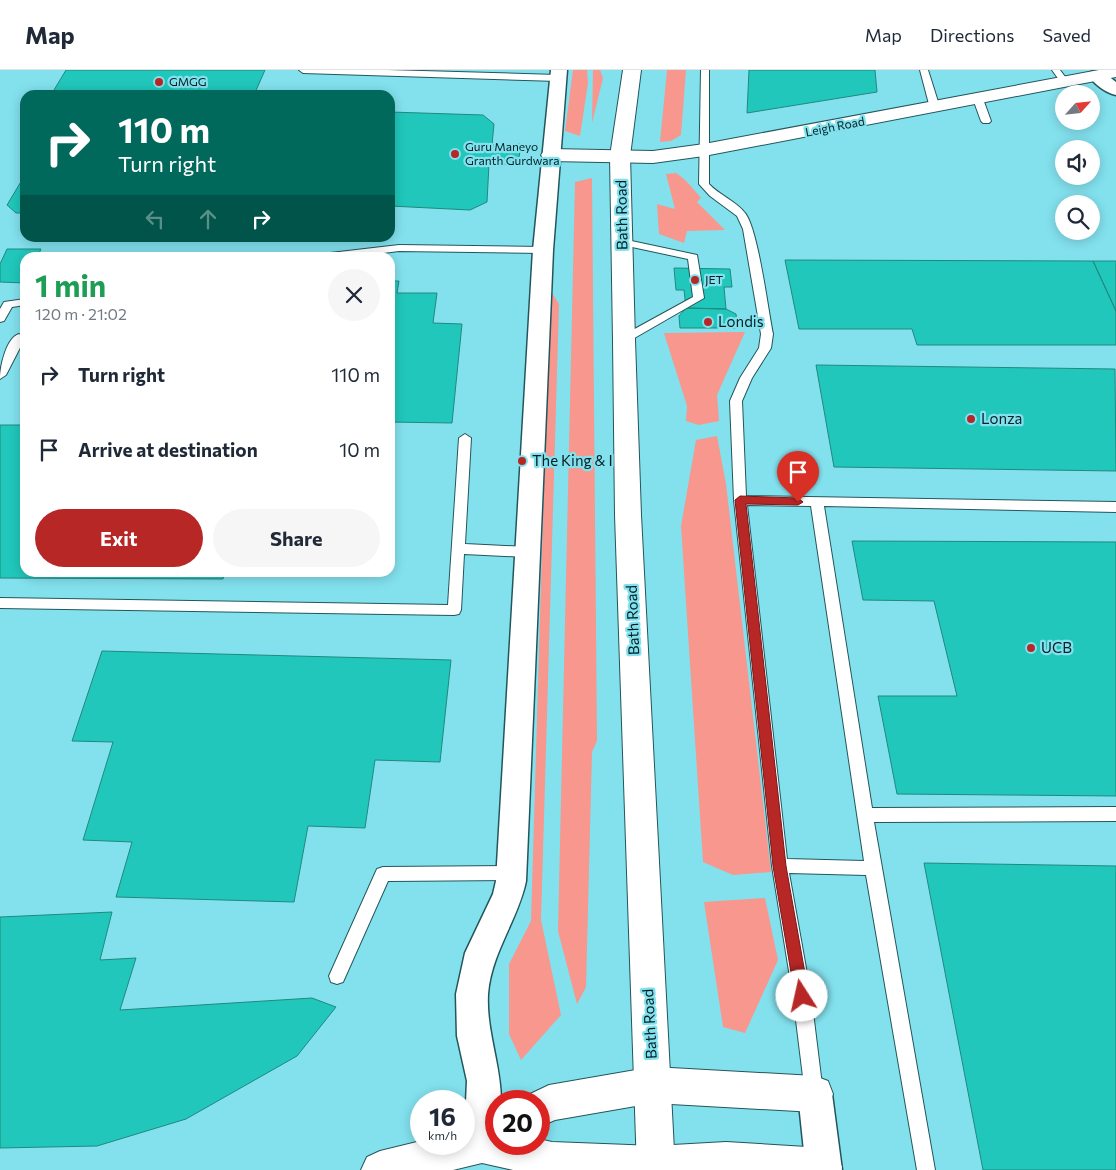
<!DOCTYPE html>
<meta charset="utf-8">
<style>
:root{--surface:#fff;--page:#f6f6f7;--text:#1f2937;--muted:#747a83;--line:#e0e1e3;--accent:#b62725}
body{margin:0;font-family:Commissioner,sans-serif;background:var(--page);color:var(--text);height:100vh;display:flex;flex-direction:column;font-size:19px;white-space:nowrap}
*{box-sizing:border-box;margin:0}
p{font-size:16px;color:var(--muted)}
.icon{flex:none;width:28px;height:28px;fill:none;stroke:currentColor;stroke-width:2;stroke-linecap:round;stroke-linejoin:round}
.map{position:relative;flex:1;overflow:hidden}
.drawer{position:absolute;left:20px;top:182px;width:375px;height:325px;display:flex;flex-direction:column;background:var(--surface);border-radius:15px;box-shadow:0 2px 12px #0003}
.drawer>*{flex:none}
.top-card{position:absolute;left:20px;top:20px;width:375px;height:152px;border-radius:15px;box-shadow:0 2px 12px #0003;background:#00695c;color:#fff;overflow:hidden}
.needle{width:32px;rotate:63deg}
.buttons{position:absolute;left:1055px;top:15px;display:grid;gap:10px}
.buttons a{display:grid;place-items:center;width:45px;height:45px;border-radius:50%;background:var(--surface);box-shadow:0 2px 12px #0003;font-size:25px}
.speed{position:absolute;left:410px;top:1020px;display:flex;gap:10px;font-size:25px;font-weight:700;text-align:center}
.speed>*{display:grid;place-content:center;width:65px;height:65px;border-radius:50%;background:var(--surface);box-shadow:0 2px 12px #0003;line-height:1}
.speed small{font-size:12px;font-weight:400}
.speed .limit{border:8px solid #d22;background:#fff;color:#111}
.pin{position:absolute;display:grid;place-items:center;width:42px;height:42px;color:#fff;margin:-51px -21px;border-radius:50% 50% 50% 0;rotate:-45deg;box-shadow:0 0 5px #0007}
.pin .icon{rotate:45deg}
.me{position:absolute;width:55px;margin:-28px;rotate:350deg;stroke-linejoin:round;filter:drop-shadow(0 0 4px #0008)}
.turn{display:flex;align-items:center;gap:18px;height:105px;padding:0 15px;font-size:22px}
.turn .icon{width:65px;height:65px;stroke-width:2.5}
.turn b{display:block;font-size:35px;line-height:42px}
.lanes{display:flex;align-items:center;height:48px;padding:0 15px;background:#0003;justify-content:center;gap:25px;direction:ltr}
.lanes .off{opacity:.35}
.round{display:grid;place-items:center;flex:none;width:52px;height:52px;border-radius:26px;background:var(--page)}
.overview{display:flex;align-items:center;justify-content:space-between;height:85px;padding:0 15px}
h1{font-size:30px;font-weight:700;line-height:38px;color:#1e9e55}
.button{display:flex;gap:10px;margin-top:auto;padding:10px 15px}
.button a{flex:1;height:58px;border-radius:30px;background:var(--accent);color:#fff;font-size:20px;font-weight:700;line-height:58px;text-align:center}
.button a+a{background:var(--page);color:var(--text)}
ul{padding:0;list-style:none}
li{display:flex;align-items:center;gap:15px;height:75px;padding:0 15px}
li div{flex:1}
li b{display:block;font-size:19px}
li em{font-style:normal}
header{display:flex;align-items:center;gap:30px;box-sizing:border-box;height:70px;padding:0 25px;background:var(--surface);border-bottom:1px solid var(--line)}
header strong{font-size:24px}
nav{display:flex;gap:28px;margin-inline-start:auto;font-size:18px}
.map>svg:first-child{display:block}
</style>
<header>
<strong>Map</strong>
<nav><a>Map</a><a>Directions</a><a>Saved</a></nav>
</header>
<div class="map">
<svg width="1116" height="1100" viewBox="0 0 1116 1100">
<rect width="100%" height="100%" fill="#83e1ee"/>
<!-- green -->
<path fill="#f7978d" d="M573,0H587L588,13L580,66L565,61Z
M593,0H600L603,8L592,53Z
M667,0H686L681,65L671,71L660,72Z
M676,103C688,111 691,117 701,128L697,132L725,160L687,161L684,173L659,164L657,134L675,139L666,104Z
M592,108L597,671L592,682L586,917L577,934L558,861L575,112Z
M552,223L559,234L541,850L561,945L521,990L509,964V894L531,851L549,245Z
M745,262L717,325L719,351L699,355L686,351L687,336L664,263Z
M717,366L726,414L771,802L733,805L703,792L681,456L696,370Z
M765,828L778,890L745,963L723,957L704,832Z"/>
<!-- building -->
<path fill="#21c7bb" stroke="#208980" d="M66,0H265L254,25H51Z
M749,0H875L877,22L747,43Z
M390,42L483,45L494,54L492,75L521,74L518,95L489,94L487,132L470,140L390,136Z
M25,105V143H16L7,135Z
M7,179H41L37,188H25V213L0,212V194Z
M785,190L1093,191L1116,241V275H917L912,259H799Z
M1093,191H1116V241Z
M674,198L730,199L732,217H724L726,239L686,238L684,220H676Z
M390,211H399L397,223H437L433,253L462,254L452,353L390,352Z
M686,238L726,239L736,244L738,258H680L679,246Z
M816,295L1115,299L1116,401L834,397Z
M0,355H25V502H225L223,509L0,508Z
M852,471L1116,472V726L897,724L878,626H957L934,531L863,530Z
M102,581L451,590L440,692L375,690L365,758L308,756L294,832L116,827L132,772L83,770L113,672L72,671Z
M924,793L1116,796V1100H983Z
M112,842L100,890L136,888L120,940L312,928L336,937L297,986L186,1049L97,1076L0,1078V847Z"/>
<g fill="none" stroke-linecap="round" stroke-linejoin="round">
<!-- lane casing -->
<g stroke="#23565c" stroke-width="2">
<path id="lane" d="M299,0H387L558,5L562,8L558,11L303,3Z
M701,0H709V114C719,125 736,131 745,143C758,159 768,240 773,264L771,278L752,308L742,331L746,426L1116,432V442L824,436L872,738L1116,737V751L874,752L935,1100H917L866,805L789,803L811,926L823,1023L820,1029L814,1032L808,1029L805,1023L793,926L772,796L734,430L730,331L740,308L759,278L761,264L743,159L737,146L710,126L699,114ZM747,435L811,436L864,791L787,789Z
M920,0H928L940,38L938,40L935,41L930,38Z
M1052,0H1060L1069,12L1068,14H1062Z
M978,26L983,29L991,51L989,53H983L981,51L973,29Z
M622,169L697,185L704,228L624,274L618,270L620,267L693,227L688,189L618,174L617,172L618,170Z
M399,175L543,177L548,180L543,183L399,181L344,188H308L313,185Z
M25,229V235L12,237L4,251L0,252V239L4,232Z
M19,264L25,268L6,305L0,309C0,297 6,268 19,264Z
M465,364L471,368L465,474L527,477L532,479L534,482L532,485L527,487L464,484L461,540L459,544L454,545L0,538V528L448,535L459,368Z
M512,796L518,798L520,803L518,808L512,810L388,811L343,912L337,914L331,912L329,906L377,799L383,797Z"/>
</g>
<!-- street casing -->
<g stroke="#23565c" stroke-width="3">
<path id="street" d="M551,0H567L553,180L526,811C518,850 491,883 488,924C486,961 501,995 501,1031H496V1074H500L494,1086L482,1092L470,1086L464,1074L467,1011L457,966L456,924L465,883L493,824L496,811L533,180Z
M1097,1L1103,2L1116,12V25C1106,23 1094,14 1089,6L1091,2Z
M815,1007L827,1012L832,1024L842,1100H806L798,1024L803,1012Z"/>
</g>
<!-- secondary casing -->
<g stroke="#23565c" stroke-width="2">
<path id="secondary" d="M1099,0H1116V7L704,86L653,93L551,91L544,89L541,85L544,81L551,79L653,81L704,74Z
M653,997L815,1006L828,1011L833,1024L828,1037L815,1042L653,1033L555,1050L539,1057V1031H524L526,1026L549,1015Z
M496,1047V1074H539V1069L552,1072L655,1076L726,1072L823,1078L836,1084L842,1097L840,1100H513L482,1093L453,1100H361L367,1087L380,1081L421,1071V1074H464V1060L474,1057Z"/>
</g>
<!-- primary casing -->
<g stroke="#23565c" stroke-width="2">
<path id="primary" d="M623,0H641L630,86L635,270L641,445L675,1100H637L615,445L613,270L610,86Z"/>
</g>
<!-- lane -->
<use href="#lane" fill="#fff" fill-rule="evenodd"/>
<!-- street -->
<use href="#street" fill="#fff" fill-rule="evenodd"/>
<!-- secondary -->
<use href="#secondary" fill="#fff" fill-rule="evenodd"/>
<!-- primary -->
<use href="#primary" fill="#fff" fill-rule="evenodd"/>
</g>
<!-- route -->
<path fill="#b62725" stroke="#761918" d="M740,426L798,428L803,432L798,435L746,434L786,796L809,926L807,931L802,933L797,931L795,926L773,796L735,430Z"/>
<!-- markers -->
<g fill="#b62725" stroke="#83e1ee" stroke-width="2">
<circle cx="159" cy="12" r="5"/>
<circle cx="455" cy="84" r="5"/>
<circle cx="695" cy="210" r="5"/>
<circle cx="708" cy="252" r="5"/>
<circle cx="971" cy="349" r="5"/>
<circle cx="522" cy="391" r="5"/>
<circle cx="1031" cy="578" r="5"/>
</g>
<g text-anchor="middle" stroke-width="4.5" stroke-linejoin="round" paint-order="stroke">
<!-- far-poi labels -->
<g font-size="12" fill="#022125" stroke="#83e1ee" text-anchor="start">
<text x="169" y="16">GMGG</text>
<text x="465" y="81">Guru Maneyo<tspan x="465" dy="14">Granth Gurdwara</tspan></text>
<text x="705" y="214">JET</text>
</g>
<!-- far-street labels -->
<g font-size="12" fill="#022125" stroke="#83e1ee">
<text transform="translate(835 57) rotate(-11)" y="4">Leigh Road</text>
</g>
<!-- street labels -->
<g font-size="15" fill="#022125" stroke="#83e1ee">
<text transform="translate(622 145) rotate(-91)" y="5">Bath Road</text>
<text transform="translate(633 550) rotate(-92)" y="5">Bath Road</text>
<text transform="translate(650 954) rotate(-93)" y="5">Bath Road</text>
</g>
<!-- poi labels -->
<g font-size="15" fill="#022125" stroke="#83e1ee" text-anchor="start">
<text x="718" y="257">Londis</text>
<text x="981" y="354">Lonza</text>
<text x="532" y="396">The King &amp; I</text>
<text x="1041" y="583">UCB</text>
</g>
</g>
</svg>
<div class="buttons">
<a><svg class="needle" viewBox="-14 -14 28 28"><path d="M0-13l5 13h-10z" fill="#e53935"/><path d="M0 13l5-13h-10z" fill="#747a83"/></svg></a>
<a><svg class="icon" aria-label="sound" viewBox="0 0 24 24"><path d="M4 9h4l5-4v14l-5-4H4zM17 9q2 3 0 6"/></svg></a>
<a><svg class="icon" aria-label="search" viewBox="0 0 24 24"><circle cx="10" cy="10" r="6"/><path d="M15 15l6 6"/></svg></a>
</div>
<div class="speed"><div>16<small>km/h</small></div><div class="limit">20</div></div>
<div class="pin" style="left:798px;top:432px;background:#d93025"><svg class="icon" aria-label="arrive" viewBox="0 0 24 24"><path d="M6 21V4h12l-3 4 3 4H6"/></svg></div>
<svg class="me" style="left:802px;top:926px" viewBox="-20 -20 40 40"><circle r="19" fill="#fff"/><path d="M0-13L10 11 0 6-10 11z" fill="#b62725"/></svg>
<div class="top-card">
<div class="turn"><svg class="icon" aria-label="right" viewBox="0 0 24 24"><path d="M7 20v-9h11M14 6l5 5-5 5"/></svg><div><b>110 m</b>Turn right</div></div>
<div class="lanes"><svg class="icon off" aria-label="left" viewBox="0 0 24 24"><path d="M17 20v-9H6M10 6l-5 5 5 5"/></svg><svg class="icon off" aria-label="ahead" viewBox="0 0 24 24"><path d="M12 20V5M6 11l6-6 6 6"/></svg><svg class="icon" aria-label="right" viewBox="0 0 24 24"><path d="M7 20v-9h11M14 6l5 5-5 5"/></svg></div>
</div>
<section class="drawer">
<div class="overview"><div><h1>1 min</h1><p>120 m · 21:02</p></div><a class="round"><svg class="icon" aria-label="close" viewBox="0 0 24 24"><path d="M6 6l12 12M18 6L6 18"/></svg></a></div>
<ul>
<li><svg class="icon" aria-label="right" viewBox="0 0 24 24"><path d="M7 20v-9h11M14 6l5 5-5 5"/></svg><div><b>Turn right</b></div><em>110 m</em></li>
<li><svg class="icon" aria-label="arrive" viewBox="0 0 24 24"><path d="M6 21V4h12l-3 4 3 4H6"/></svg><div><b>Arrive at destination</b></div><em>10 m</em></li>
</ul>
<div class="button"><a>Exit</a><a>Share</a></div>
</section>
</div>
